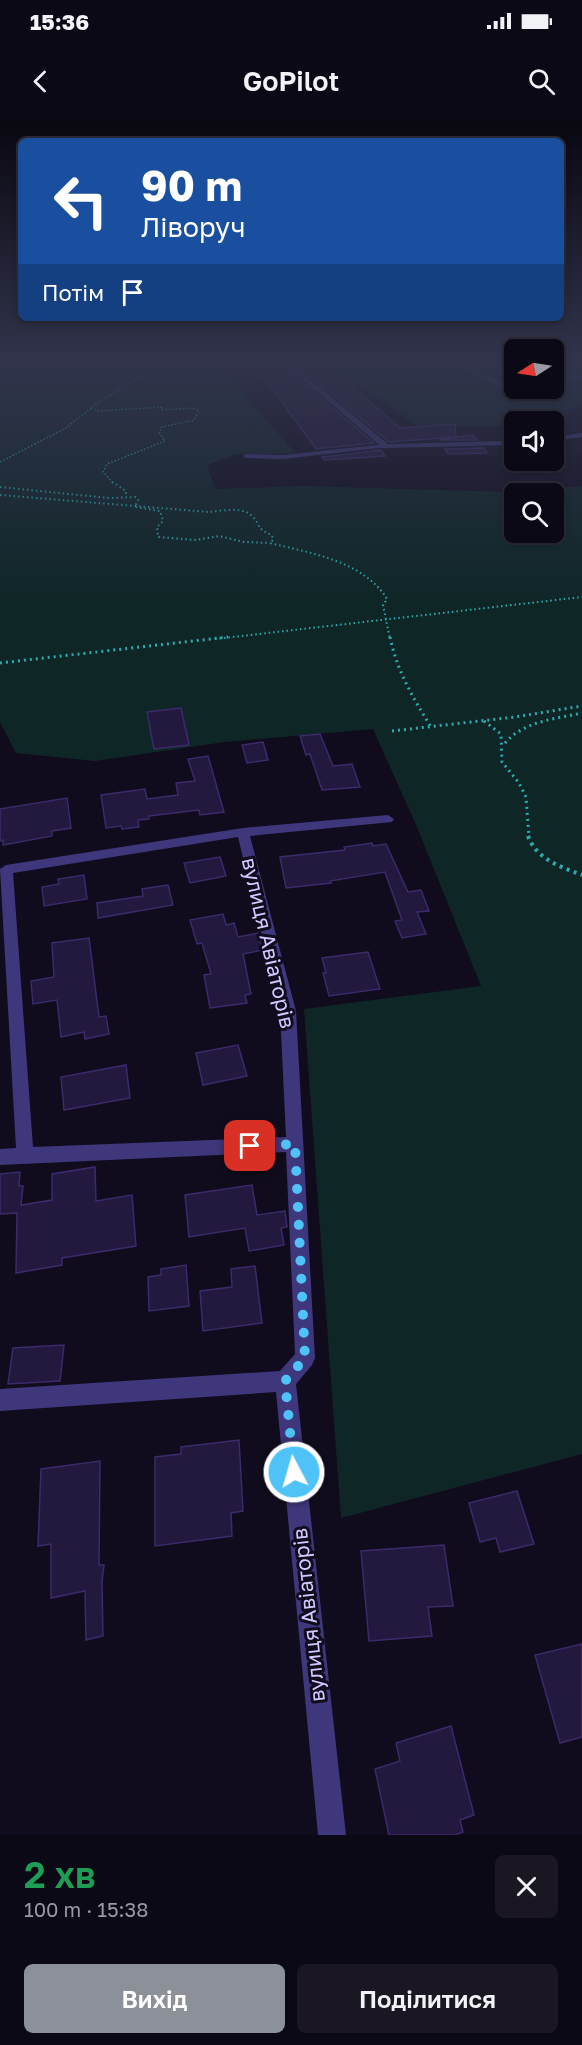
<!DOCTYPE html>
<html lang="uk">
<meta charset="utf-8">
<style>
:root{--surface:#0c0916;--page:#1a1723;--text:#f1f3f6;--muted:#9a9aa1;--line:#2c2a35;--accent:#8c9099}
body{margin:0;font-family:"Golos Text",sans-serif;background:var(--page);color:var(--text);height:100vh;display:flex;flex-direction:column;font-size:22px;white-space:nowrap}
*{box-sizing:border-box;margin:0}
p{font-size:20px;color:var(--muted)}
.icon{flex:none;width:33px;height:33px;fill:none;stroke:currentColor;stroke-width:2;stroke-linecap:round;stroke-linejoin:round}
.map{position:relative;height:1715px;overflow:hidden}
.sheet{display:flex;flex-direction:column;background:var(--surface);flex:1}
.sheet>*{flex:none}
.hud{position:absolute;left:18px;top:18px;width:546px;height:183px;border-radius:9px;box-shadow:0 3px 9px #0003,0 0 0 2px var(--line);background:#1a4fa0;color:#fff;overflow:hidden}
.needle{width:39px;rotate:258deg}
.buttons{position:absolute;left:504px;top:219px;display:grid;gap:12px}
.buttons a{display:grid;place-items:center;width:60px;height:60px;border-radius:9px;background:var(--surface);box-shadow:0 3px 9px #0003,0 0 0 2px var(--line);font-size:30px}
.pin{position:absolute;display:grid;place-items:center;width:51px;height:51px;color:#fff;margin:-26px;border-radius:12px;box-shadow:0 3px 9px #0006}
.me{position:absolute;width:66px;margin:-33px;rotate:354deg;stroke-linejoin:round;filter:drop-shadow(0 0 4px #0008)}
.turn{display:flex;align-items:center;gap:21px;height:126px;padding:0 24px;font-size:27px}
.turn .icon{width:78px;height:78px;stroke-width:2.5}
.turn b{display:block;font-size:42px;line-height:51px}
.then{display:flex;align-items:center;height:57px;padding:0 24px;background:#0003;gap:12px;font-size:22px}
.round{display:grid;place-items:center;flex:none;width:63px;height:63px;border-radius:9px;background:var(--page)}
.overview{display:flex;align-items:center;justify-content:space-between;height:102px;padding:0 24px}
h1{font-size:36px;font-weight:600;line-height:45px;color:#1e9e55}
.action{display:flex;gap:12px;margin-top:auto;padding:12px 24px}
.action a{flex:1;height:69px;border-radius:9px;background:var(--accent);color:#fff;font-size:24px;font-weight:600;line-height:69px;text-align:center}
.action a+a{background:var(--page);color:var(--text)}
.status{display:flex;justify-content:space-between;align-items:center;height:42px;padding:0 30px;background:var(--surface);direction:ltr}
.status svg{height:16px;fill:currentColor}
header{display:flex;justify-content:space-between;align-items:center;height:78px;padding:0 24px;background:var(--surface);font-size:27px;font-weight:600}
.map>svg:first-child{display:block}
</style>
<div class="status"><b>15:36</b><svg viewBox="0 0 49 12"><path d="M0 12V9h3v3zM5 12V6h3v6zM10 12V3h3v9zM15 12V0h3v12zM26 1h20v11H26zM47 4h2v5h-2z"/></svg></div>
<header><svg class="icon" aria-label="back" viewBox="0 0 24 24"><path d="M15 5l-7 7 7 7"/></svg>GoPilot<svg class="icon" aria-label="search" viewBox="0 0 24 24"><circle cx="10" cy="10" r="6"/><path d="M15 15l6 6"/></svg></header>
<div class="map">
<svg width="582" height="1715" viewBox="0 0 582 1715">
<rect width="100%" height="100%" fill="#100c1d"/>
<!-- green -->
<path fill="#0f2627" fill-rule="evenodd" d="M0,242H217L295,333L237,334L207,345L215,369L303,366L512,372L582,366V1334L341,1398L304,889L481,866L417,707L373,609L225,622L95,641L16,633L0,602ZM514,374H554V412H514Z
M325,242H514V268H554V242H582V286L499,306L421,308Z"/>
<!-- building -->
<path fill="#23183e" stroke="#3c2a6a" stroke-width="1.5" d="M282,246L285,252L289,251L374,323L316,329L257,248Z
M302,250H314L319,255L341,253L360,273L400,308L455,304L456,317L473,315L477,320H440L456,317L389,322Z
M484,328L487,333L448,334L445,329Z
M381,330L385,336L324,340L322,337Z
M181,588L189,625L154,629L147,592Z
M320,614L333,646L352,644L360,667L322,670L310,634L306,635L300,616Z
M263,622L268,640L247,643L242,625Z
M208,636L224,692L200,695L199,690L149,696V699L138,700L139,707L122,709L121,706L106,708L101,675L145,669L147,679L178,675L176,663L195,661L188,639Z
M67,678L71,708L52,711V716L3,725V720L0,721V689Z
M372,723L373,726L386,724L408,772L421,770L429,791L417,792L426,814L402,818L395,801L402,800L385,752L330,761L331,763L286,768L280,737L345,730L344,727Z
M220,737L226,756L190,763L184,743Z
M84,755L87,779L44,786L42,767L59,764L58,759Z
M168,765L173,785L98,798L97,783L143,776L142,769Z
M223,794L226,805L234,803L238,817L258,813L263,830L243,834L251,874L245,875L247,883L210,888L204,855L211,854L202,823L197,824L190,800Z
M89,818L99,897L106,896L109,914L85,919L84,912L61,917L57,880L33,884L31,861L54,857L52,823Z
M368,832L380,869L329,876L323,853H326L322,838Z
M238,925L247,956L203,965L196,933Z
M126,945L130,978L64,990L61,957Z
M95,1047L96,1081L132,1075L136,1126L62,1138V1145L16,1153L17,1093L0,1094V1054L20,1052L19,1066H23L21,1085L52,1080V1054Z
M252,1065L257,1095L285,1091L287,1107L281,1108L284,1125L249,1131L245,1108L189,1117L185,1075Z
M186,1145L189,1186L149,1191L148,1157L161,1155V1149Z
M255,1146L262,1203L203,1211L200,1171L232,1167L231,1149Z
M64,1225L60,1261L8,1264L13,1228Z
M239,1320L243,1391L231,1393L232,1416L155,1426V1337L181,1334V1327Z
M100,1341L99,1445H104L102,1462L103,1516L86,1520L85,1471L51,1478V1424L38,1426L41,1349Z
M517,1371L534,1424L500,1432L496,1418L480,1422L469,1383Z
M444,1425L453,1486L428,1487L432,1516L369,1521L361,1431Z
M582,1524V1617L560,1623L535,1535Z
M451,1606L474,1695L460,1700L463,1712L454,1715H389L375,1649L400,1641L396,1623Z"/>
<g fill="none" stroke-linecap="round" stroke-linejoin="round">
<!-- path-far3 -->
<path stroke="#2dabae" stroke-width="1.5" stroke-dasharray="1.5 2" stroke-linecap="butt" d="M91,288L99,291L163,287L161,290L193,288L199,291L194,300L162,307L159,313L165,321L107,344L103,352L114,364
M0,342L66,308L97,283L149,252L146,242"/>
<!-- path-far2 -->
<path stroke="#2dabae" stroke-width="2" stroke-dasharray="1.5 3" stroke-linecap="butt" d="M112,362L126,371V376
M0,367L109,378L136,377L138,380L135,387L160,391L163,401L157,407L158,417L196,420L219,416L244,422L270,423
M0,375L209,392C221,391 242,386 252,396C261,405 256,409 272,415L273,420L270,423C310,433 364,441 387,479L383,485L390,519
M215,519L582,477"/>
<!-- path-far1 -->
<path stroke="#2dabae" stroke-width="3" stroke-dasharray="2 4" stroke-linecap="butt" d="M390,517C397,551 413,578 431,607
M0,543L228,517
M484,601L501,614L502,642L519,663L526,677L529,717
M392,611L515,597L582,586
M505,623C524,601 555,599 582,593"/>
<!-- path -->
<path stroke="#2dabae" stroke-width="4" stroke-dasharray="3 4.5" stroke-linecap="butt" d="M528,716C536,739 561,747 582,755"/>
<!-- service -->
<path fill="#3f377c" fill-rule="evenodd" d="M386,324L388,327L283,339L246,338L243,336L246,334L283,335Z"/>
<!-- minor -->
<path fill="#3f377c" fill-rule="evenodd" d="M282,242H289L388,324L514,321V325L383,328Z
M452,242H459L500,262H514V266L497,265Z
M582,255V259L554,262V258Z
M582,313V317L554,321V317Z
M388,695L394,699L392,702L250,716L296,891L315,1238L312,1245L296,1264L346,1715H318L276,1272L0,1291V1269L280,1251L295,1234L286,1032L0,1045V1029L16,1028L0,749L6,745L243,708ZM238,717L280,891L286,1017L33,1027L13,753Z"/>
</g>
<!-- sky -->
<linearGradient id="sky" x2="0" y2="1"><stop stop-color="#090710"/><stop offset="0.5" stop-color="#31344c"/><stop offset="1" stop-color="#31344c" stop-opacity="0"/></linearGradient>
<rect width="582" height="482" fill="url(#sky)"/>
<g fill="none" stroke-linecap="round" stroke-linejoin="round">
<!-- route -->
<path stroke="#4fc3f7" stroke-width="10" stroke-dasharray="0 18" d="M250,1026L295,1024L305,1238L285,1261L294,1352"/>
</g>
<g text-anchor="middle" stroke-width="6" stroke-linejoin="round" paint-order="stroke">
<!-- near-street labels -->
<g font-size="21" fill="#d3c8ff" stroke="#100c1d">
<text transform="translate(268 823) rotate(77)" y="7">вулиця Авіаторів</text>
<text transform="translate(309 1495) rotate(-96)" y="7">вулиця Авіаторів</text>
</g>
</g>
</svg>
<div class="buttons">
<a><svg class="needle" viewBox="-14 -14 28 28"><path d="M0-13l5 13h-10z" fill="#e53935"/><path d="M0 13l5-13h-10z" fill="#9a9aa1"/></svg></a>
<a><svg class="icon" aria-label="sound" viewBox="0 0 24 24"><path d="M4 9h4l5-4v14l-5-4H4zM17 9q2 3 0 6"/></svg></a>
<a><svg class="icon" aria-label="search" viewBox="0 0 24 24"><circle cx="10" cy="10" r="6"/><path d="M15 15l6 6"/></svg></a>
</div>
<div class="pin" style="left:250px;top:1026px;background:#d93025"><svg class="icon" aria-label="arrive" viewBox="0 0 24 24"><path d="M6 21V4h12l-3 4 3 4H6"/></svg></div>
<svg class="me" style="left:294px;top:1352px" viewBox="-20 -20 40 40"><circle r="17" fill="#4fc3f7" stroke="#fff" stroke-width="3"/><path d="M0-11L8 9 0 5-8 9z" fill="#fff"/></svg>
<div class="hud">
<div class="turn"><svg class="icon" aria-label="left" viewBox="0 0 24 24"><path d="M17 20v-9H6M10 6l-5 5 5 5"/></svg><div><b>90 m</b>Ліворуч</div></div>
<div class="then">Потім<svg class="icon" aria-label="arrive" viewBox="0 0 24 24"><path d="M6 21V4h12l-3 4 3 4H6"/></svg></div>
</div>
</div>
<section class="sheet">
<div class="overview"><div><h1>2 хв</h1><p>100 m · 15:38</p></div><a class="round"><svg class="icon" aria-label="close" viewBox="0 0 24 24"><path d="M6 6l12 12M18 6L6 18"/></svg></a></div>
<div class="action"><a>Вихід</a><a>Поділитися</a></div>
</section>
